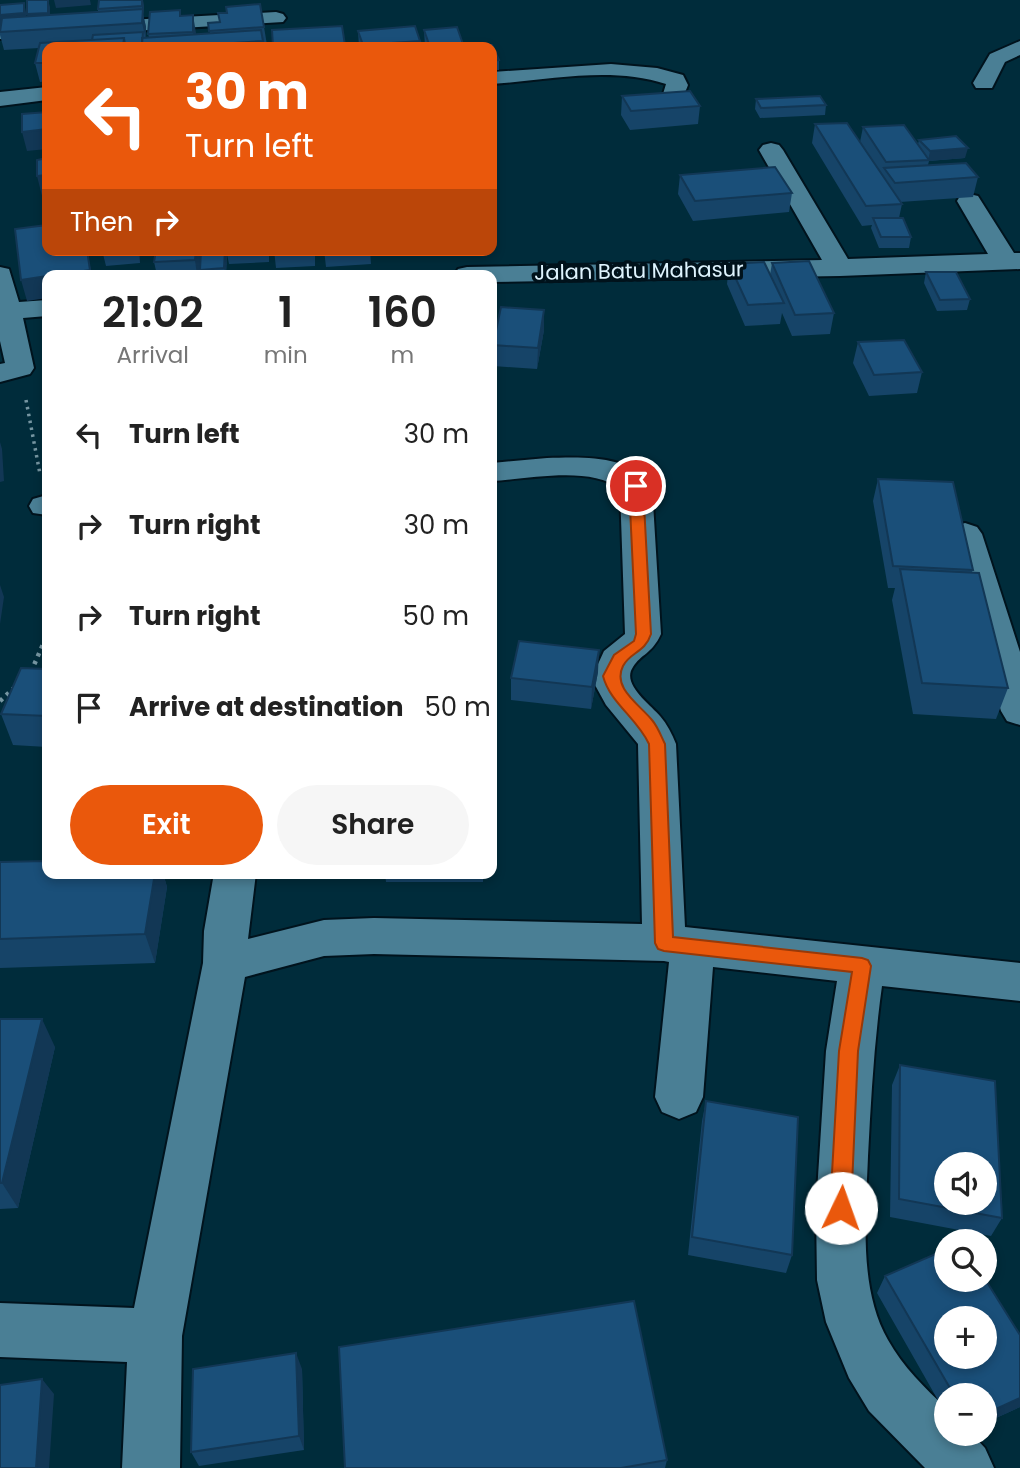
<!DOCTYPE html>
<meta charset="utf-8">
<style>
:root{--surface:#fff;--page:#f6f6f6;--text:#222;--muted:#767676;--accent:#ea580c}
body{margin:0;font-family:Poppins,sans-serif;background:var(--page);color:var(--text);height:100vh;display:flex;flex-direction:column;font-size:26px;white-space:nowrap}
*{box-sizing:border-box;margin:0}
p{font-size:23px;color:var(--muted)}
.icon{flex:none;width:38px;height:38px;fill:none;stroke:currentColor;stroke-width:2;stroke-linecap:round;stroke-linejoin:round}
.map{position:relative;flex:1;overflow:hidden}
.panel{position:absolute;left:42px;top:270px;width:455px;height:609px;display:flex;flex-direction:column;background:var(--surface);border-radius:14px;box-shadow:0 4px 10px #0003}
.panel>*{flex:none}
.top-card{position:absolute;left:42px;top:42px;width:455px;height:214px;border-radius:14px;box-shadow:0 4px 10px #0003;background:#ea580c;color:#fff;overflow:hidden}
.fabs{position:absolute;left:934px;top:1152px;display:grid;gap:14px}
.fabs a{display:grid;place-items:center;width:63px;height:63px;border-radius:50%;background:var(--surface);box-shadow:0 4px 10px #0003;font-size:35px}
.pin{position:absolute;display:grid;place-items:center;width:60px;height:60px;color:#fff;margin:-30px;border:4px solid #fff;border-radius:50%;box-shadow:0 2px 7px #0007}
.me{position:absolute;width:77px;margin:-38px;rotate:3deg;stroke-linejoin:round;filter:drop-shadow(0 0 5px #0008)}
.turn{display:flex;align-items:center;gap:24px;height:147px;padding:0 28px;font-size:32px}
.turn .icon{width:91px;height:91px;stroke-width:2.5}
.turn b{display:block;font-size:49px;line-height:60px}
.then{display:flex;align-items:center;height:66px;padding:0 28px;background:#0003;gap:14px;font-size:26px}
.eta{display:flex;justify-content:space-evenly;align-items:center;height:119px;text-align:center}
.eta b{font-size:42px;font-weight:600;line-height:49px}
.cta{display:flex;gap:14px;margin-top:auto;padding:14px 28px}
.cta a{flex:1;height:80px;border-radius:42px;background:var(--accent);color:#fff;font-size:28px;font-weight:600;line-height:80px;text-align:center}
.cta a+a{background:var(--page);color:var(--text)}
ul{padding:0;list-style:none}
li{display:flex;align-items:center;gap:21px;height:91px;padding:0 28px}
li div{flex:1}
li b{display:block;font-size:26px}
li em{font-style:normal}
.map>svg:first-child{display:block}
</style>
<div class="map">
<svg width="1020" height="1468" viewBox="0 0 1020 1468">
<rect width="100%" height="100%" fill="#002c3b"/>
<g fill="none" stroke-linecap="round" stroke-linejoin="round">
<!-- minor casing -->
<g stroke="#00131d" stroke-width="4">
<path id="minor" d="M276,12L283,14L286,18L283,22L0,39V27Z
M1020,41V55L1005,62L992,88H976L973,83L990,54Z
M611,64L657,68L683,75L688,85C682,102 671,115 651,110L648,105L663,94L666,84C611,66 548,80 492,84V72Z
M47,87V100L0,106V92Z
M771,143L779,145L783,150L848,259L988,254L957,201L960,196L969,194L978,196L1014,253H1020V269L840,276L492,282V275H454L458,269L467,267L822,260L759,150L763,145Z
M0,267L9,269L19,302L47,300V316L23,318L34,368L30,374L0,382V364L5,363L0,341Z
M547,458C581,457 630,454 652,486L661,634C652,654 641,654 633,667C621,684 650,704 660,716C667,724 672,734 676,744L685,927L1020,963V1001L882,986C874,1043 871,1099 868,1156C866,1214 858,1288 888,1340C903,1367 925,1388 947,1409V1433H971L985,1448L994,1468H925L869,1411L849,1378L826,1322L817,1280L816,1208L826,1051L837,981L713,967L703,1097L696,1112L679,1119L662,1112L655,1097L669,962L664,961L374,954L324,956L245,977L182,1336L180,1468H122L127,1362L0,1357V1303L134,1308L203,963L204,931L214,873H256L248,939L324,920L374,918L642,924L638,744L606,705L595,685L593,675L604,651L625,634L620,489C591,465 528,479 492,481V463Z
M47,495V515L33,513L29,506L33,499Z
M965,523L977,527L982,534L1020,652V725L1007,721L1001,711L948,534L953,527Z"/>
</g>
<!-- path-far1 -->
<path stroke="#7696a2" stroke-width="3.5" stroke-dasharray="2.5 4.5" stroke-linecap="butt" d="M26,400L40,474"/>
<!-- path -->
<path stroke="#7696a2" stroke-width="4.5" stroke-dasharray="3.5 5" stroke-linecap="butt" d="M31,672L47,635
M0,701L14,688"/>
<!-- minor -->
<use href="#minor" fill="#4a7f95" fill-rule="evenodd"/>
</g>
<!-- wall -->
<path fill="#164468" d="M48,0L50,15L98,12V9L144,5L143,14L146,27V37H149L148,34L181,16L196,34L210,33L208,23L264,27L267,45H264V47H47V81L40,82L35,63L39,48L4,50L0,35V29L26,12V17H27Z
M424,30L464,47H425Z
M358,31L420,41L421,47H359Z
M492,47L499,60V70H492Z
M622,96L700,106L698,124L630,130L621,115Z
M756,99L826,105L825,115L760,118L755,109Z
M815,124L860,142L863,127L918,144L919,140L965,158L929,161L928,165L978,177L973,197L900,202L902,204L899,218L911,237L909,248H879L871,228L872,225L862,226L812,143Z
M680,175L792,193L789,212L693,221L678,194Z
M492,204L494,210V220H492Z
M102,250H140V263L106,266Z
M156,250H269V262L229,264L227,254L226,275H201L200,264L199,275H157L154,262Z
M274,250H315V266L276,268Z
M324,250H370L371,264L326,267Z
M772,263L834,313L830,334L792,336L782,313L780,324L745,326L727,284L729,264L770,275Z
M926,272L970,299L967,310L937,311L924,283Z
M544,310V330L537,369L493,366V345Z
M858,342L922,372L917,393L869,396L853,363Z
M878,479L973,570L972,572L1008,688L996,719L913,714L892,600L895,588H888L873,501Z
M47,669V747L13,745L1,714Z
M598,672L591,709L511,700V678Z
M0,862L47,873H163L167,887L155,963L0,968Z
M385,873H483V882H386Z
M0,1019L55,1047L18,1208L0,1209Z
M900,1065L1002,1218L991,1236L890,1217L892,1085Z
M706,1101L792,1255L786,1273L688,1255L702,1121Z
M885,1276L1020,1335V1407L985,1423V1395H947V1416L877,1293Z
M302,1369L304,1450L199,1466L191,1452Z
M667,1460L665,1468H345Z"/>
<!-- shaded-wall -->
<path fill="#123755" d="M48,0L50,7V22L29,23L27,14Z
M54,0H90L91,5L56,8Z
M142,0H143L144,5L143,14L146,27V40L142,23Z
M24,3L26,12V22L0,25V15Z
M193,15L196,33L195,46L193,32Z
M420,41L421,47H363V45Z
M47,129V149L27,151L22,132Z
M968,148L965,158L928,161L930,151Z
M47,175V195L42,196L37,176Z
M87,250L92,275H59Z
M138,250H140V263Z
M196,250H202L199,275H197L195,260Z
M225,250H227V254L226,275L224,268Z
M47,276V298L27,301L21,280Z
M544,310V330L537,369L538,348Z
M0,442L2,449L4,481L0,482Z
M0,585L4,597L0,624Z
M599,650L598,672L591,709L592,687Z
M155,873H163L167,887L155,963L145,934Z
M42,1019L55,1047L18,1208L2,1183Z
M296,1353L302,1369L304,1450L299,1436Z
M42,1379L54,1394L49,1468H36Z
M1020,1398V1407L985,1423V1414Z"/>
<!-- building -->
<path fill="#1a4f79" stroke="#123755" stroke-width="2" fill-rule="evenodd" d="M27,0H48V13L27,14Z
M99,0H142V6L98,9Z
M24,3V13L0,15V5Z
M260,4L264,27L209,31L208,23L220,22L218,13H227L226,7Z
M143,9L142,23L0,32L2,18Z
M180,10V16L193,15V32L148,34L150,12Z
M342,26L345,45L314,47H273L272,30Z
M415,26L420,41L363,45L358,31Z
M457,27L464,47H430L424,30Z
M261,30L263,41L175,47H142V38Z
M143,32L142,44L125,45L124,38L92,40L93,35Z
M124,38L123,47H47V63H35L40,43Z
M492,45L499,60L492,61V47L468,46Z
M690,91L700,106L631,111L622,96Z
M820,96L826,105L761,108L756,99Z
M47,112V129L22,132V114Z
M847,123L902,204L866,206L815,124Z
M904,125L929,160L886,162L863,127Z
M956,136L968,148L930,151L919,140Z
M47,158V175L37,176V160Z
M966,163L978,177L895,183L884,168Z
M775,167L792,193L695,201L680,175Z
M873,218H903L911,237H881Z
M47,225V250H87L90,270L59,275H47V276L21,280L15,229Z
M156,250H196L195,260L154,262Z
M201,250H225L224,268L200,270Z
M809,261L834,313L795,315L772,263Z
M764,262L784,303L748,305L729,264Z
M926,272H956L970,299L940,300Z
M501,307L544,310L538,348L493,345Z
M904,340L922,372L874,375L858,342Z
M878,479L953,482L973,570L893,566Z
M900,569L979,573L1008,688L922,683Z
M519,641L599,650L592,687L511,678Z
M21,668L47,669V716L1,714Z
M47,861V873H155L145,934L0,939V862Z
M0,1019H42L2,1183H0Z
M900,1065L995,1081L1002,1218L899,1199ZM947,1164H985V1202H947Z
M706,1101L798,1117L792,1255L692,1237Z
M947,1249V1279H985L1020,1335V1398L985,1414V1395H954L885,1276ZM947,1318H985V1356H947Z
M634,1301L667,1460L621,1468H345L339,1347Z
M296,1353L299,1436L191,1452L193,1369Z
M42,1379L36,1468H0V1385Z"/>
<!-- route -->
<path fill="#ea580c" stroke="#983908" stroke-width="2" d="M636,482L643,486L651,634C645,653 630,652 623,666C612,688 639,704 652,720C658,727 661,736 665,744L673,937L862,958L868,960L871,966L858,1051L851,1208L848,1216L841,1219L833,1216L830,1208L839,1051L852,972L664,951L658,949L655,943L649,744C637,718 610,703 603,676L614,655L634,641L636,634L629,486Z"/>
<g text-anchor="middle" stroke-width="7" stroke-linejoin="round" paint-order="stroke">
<!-- far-street labels -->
<g font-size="21" fill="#def3fd" stroke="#00121b">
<text transform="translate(639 271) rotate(-1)" y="7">Jalan Batu Mahasur</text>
</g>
</g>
</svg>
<div class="fabs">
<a><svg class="icon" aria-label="sound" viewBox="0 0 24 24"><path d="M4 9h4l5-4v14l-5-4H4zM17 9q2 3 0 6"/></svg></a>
<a><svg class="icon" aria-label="search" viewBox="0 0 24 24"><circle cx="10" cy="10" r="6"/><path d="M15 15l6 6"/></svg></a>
<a>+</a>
<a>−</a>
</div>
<div class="pin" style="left:636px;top:486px;background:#d93025"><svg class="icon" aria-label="arrive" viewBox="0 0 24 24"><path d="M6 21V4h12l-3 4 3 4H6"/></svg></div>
<svg class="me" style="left:841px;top:1208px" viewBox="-20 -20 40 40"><circle r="19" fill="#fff"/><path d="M0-13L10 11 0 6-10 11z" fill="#ea580c"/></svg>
<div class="top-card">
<div class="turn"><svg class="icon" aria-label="left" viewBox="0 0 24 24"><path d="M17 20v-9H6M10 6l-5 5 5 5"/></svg><div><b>30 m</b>Turn left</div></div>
<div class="then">Then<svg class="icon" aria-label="right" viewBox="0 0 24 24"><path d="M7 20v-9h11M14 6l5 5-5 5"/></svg></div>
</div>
<section class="panel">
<div class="eta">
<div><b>21:02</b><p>Arrival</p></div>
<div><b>1</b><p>min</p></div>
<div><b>160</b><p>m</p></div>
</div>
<ul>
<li><svg class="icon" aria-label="left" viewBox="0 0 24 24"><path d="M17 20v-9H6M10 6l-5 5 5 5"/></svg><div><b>Turn left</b></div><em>30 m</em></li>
<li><svg class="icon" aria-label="right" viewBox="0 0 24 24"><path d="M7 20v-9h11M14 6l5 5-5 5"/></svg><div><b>Turn right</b></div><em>30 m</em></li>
<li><svg class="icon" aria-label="right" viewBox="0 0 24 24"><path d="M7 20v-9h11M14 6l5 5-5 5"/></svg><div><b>Turn right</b></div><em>50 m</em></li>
<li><svg class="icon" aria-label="arrive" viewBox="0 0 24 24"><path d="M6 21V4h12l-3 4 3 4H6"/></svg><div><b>Arrive at destination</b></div><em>50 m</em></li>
</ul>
<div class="cta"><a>Exit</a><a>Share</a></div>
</section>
</div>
